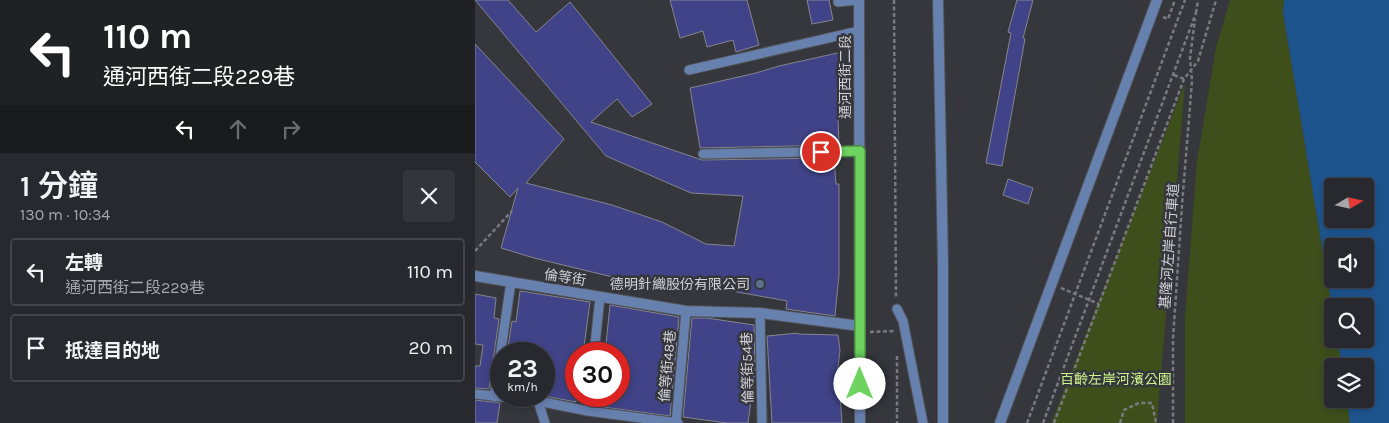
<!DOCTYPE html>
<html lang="zh-TW">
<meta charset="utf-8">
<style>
:root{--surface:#28292e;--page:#34353a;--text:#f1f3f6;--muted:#a5a6aa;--line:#44454a}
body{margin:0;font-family:Karla,"Noto Sans TC",sans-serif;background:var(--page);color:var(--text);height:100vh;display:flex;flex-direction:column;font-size:19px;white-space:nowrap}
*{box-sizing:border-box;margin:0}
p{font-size:16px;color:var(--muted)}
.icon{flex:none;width:28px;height:28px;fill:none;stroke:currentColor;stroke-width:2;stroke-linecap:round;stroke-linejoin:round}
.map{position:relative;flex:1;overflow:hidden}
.details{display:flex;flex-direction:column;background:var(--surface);width:475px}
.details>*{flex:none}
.hud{background:#202124;color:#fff;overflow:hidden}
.needle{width:32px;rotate:81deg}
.buttons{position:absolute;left:849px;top:178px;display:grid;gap:10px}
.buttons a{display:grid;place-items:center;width:50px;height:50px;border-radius:5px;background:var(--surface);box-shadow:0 2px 8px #0003,0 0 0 1px var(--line);font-size:25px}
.speed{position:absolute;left:15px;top:342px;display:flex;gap:10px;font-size:25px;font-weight:700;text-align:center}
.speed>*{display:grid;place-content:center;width:65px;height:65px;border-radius:50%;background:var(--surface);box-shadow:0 2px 8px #0003,0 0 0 1px var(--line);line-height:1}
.speed small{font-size:12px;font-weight:400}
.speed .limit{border:8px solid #d22;background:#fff;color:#111}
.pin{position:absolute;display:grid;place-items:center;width:42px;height:42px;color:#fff;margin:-21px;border:2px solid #fff;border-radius:50%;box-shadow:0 1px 5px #0007}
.me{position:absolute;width:55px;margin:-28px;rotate:0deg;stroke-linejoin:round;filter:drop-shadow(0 0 4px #0008)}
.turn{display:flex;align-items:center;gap:18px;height:105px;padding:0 20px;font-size:22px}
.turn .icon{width:65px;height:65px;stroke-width:2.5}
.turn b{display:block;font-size:35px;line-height:42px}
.lanes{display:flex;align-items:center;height:48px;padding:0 20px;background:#0003;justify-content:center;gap:25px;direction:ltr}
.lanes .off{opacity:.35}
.round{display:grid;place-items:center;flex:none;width:52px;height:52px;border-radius:5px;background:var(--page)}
.head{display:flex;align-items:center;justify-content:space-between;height:85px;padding:0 20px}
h1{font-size:30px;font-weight:600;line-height:38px}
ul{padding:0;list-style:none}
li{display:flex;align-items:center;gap:15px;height:68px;margin:0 10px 8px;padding:0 10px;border:2px solid var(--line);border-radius:5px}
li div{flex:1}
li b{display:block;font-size:19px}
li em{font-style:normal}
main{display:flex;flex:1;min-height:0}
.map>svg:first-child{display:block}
</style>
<main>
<section class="details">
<div class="hud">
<div class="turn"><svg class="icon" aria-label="left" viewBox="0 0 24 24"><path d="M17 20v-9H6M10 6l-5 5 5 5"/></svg><div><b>110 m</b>通河西街二段229巷</div></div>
<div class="lanes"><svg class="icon" aria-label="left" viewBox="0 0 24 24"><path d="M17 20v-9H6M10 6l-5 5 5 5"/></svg><svg class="icon off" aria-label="ahead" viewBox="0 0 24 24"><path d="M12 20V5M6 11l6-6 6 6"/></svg><svg class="icon off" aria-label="right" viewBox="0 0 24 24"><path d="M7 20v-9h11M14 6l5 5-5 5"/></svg></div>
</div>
<div class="head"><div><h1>1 分鐘</h1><p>130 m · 10:34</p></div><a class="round"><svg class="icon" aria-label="close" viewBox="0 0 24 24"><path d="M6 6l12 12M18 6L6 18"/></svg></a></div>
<ul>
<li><svg class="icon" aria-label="left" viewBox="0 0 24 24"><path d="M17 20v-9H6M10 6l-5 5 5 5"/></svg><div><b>左轉</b><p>通河西街二段229巷</p></div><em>110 m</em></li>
<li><svg class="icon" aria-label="arrive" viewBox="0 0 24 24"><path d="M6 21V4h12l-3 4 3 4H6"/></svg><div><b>抵達目的地</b></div><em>20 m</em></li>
</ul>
</section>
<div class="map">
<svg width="914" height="423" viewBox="0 0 914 423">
<rect width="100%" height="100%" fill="#36373d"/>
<!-- green -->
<path fill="#3e4f1b" d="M755,0H809L808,12L857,307L858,339H862L867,366H858V399H872L875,423H710V317L722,161L741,48Z
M710,83L682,423H576Z"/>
<!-- water -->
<path fill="#1e548e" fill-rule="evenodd" d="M809,0H914V423H875L872,399H890V366H867L862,339H890V306L857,307L808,12ZM858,186H890V219H858ZM858,246H890V279H858Z"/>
<!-- building -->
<path fill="#404387" stroke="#84858d" d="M0,0H33L61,32L95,2L177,104L157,117L142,99L116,122L227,160L359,158L361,184H364V275L360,316L311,309L312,301L251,290L252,283L227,280L226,289L150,280L59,258L26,248L43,188L35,197L0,162V44L89,139L51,183L137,205L187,222L231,244L259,246L268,196L216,193L131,156Z
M195,0H272L284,45L261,52L258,40L232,47L228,31L205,38Z
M332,0H354L358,20L337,24Z
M542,0H558L548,38L550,39L527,166L511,163L536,33L533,32Z
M367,52L369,80L365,82L364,88L362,89L364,145L225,148L215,88L281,73L304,66Z
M533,179L558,188L553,204L528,195Z
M45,291L115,302L108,354H101V402L69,396V354H32L37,321L41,322Z
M0,294L21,298L19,318L24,319L14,389L0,388V366H5L8,345L0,344Z
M135,305L204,317L195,416L128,407L129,396H144V354H130Z
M217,318H232L279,325L280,371L273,423H252L208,417Z
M323,333V334L363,335L365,350L363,368L367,423H297L292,336Z
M0,400L25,403L22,423H0Z"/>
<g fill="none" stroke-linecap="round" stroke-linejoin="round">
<!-- service casing -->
<g stroke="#525359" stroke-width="11">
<path id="service" d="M363,2L382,0
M214,70L384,31
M228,154L385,151
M422,309L428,321L448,423
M285,313L287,423
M119,354L125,297
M0,394L63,401L113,411L203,423
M19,397L36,282
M63,401L70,423
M113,411L115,396
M201,423L211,311"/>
</g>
<!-- minor casing -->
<g stroke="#525359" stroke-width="12">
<path id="minor" d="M384,0L385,423
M463,0L468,265V423
M0,276L211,311L285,313L385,326
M525,423L682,0"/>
</g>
<!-- path -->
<path stroke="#79797f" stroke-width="2.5" stroke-dasharray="4 2.5" stroke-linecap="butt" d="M419,0L421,298
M721,13L723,0
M688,17L693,19L700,0
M699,75L709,79
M0,251L37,211
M586,288L624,304
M395,332L420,331
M422,356V423
M552,423L710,0
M568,423L721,13
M579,423L709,79L723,61L741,0
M645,423L649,410L664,403H677L681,423
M698,423V339L707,205L717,81L715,58L720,19"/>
<!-- service -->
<use href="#service" stroke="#6781af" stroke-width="9"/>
<!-- minor -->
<use href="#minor" stroke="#6781af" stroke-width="10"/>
</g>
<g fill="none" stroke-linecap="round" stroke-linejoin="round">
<!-- route casing -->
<g stroke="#48893e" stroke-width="12">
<path id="route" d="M346,152L385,151V384"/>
</g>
<!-- route -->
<use href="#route" stroke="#6ed360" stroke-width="9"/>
</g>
<!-- markers -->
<circle fill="#5c6f8a" stroke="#36373d" stroke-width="2" cx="285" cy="284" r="5"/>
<g text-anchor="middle" stroke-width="5" stroke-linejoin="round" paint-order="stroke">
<!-- street labels -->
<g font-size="14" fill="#d2d2d7" stroke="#36373d">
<text transform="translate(370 77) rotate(-90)" y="5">通河西街二段</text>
<text transform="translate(694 246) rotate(-86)" y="5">基隆河左岸自行車道</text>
<text transform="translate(90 277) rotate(9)" y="5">倫等街</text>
<text transform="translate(192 366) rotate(-85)" y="5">倫等街48巷</text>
<text transform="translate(272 368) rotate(-91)" y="5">倫等街54巷</text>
</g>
<!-- poi labels -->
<g font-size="14" fill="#d2d2d7" stroke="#36373d" text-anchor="end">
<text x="275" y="289">德明針織股份有限公司</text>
</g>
<!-- park labels -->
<g font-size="14" fill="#cef488" stroke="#36373d">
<text x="641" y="384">百齡左岸河濱公園</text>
</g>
</g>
</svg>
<div class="buttons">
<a><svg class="needle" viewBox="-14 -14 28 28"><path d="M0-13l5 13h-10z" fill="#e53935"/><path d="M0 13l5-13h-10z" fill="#a5a6aa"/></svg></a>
<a><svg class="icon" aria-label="sound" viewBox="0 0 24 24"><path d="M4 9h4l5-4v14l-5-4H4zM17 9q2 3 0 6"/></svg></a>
<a><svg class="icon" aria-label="search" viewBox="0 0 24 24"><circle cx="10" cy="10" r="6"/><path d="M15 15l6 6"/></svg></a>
<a><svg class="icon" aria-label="layers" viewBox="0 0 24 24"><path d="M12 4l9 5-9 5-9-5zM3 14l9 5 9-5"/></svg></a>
</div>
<div class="speed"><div>23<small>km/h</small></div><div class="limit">30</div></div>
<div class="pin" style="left:346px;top:152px;background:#d93025"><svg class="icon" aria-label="arrive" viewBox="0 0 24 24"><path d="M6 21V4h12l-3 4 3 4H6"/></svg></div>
<svg class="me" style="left:385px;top:384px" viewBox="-20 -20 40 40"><circle r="19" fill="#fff"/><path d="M0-13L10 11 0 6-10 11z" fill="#6ed360"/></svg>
</div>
</main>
